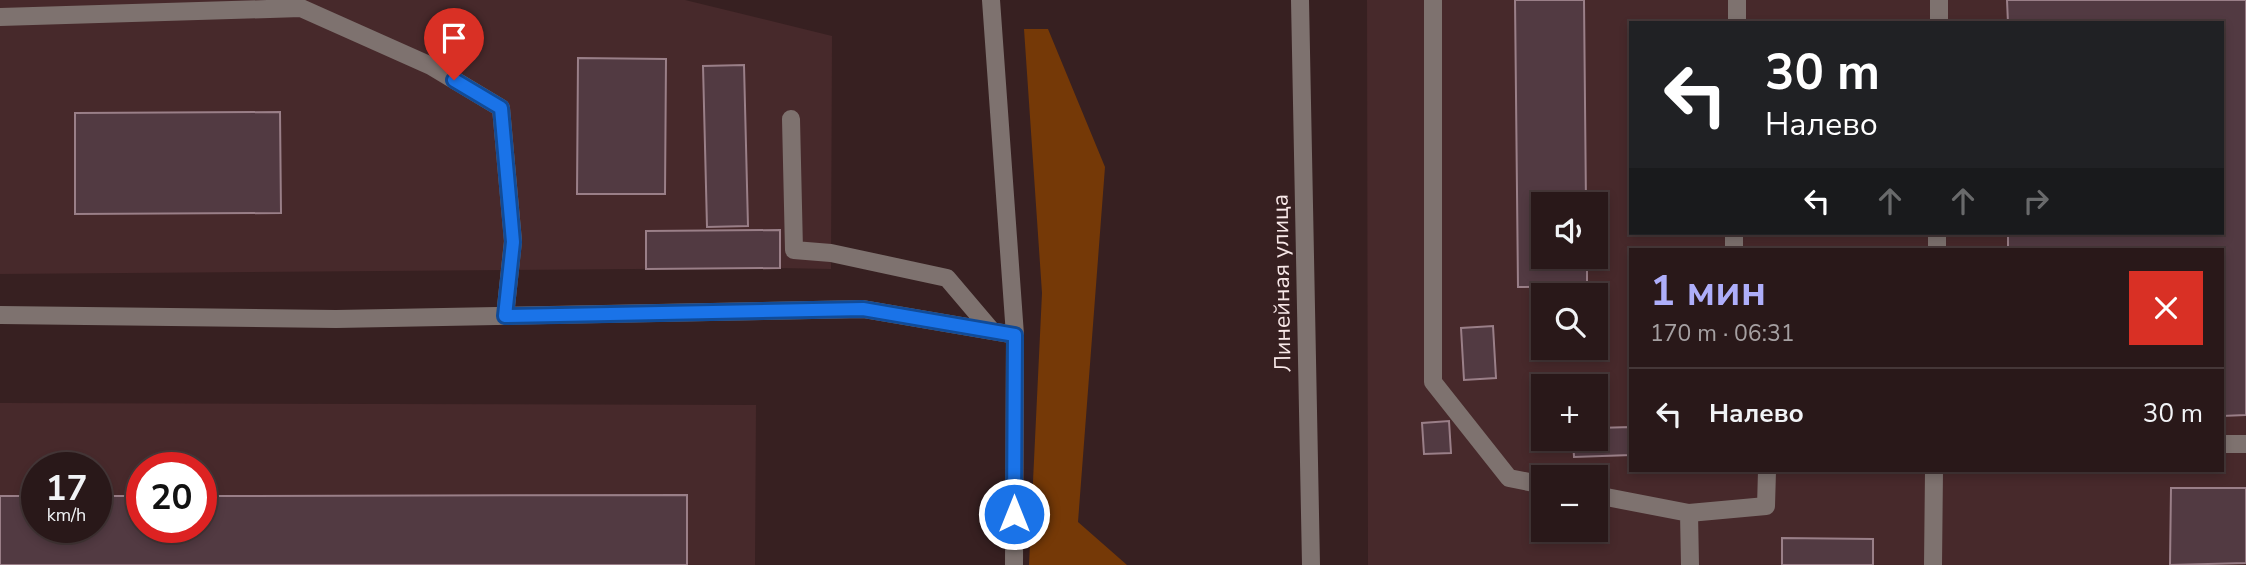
<!DOCTYPE html>
<html lang="ru">
<meta charset="utf-8">
<style>
:root{--surface:#291819;--page:#312122;--text:#f1f3f6;--muted:#a5a0a2;--line:#453738;--accent:#aeaefa}
body{margin:0;font-family:"Nunito Sans",sans-serif;background:var(--page);color:var(--text);height:100vh;display:flex;flex-direction:column;font-size:26px;white-space:nowrap}
*{box-sizing:border-box;margin:0}
p{font-size:23px;color:var(--muted)}
.icon{flex:none;width:38px;height:38px;fill:none;stroke:currentColor;stroke-width:2;stroke-linecap:round;stroke-linejoin:round}
.map{position:relative;flex:1;overflow:hidden}
.panel{position:absolute;left:1629px;top:248px;width:595px;height:224px;display:flex;flex-direction:column;background:var(--surface);border-radius:0px;box-shadow:0 4px 10px #0003,0 0 0 2px var(--line)}
.panel>*{flex:none}
.banner{position:absolute;left:1629px;top:21px;width:595px;height:214px;border-radius:0px;box-shadow:0 4px 10px #0003,0 0 0 2px var(--line);background:#202124;color:#fff;overflow:hidden}
.controls{position:absolute;left:1531px;top:192px;display:grid;gap:14px}
.controls a{display:grid;place-items:center;width:77px;height:77px;border-radius:0px;background:var(--surface);box-shadow:0 4px 10px #0003,0 0 0 2px var(--line);font-size:35px}
.speed{position:absolute;left:21px;top:452px;display:flex;gap:14px;font-size:35px;font-weight:700;text-align:center}
.speed>*{display:grid;place-content:center;width:91px;height:91px;border-radius:50%;background:var(--surface);box-shadow:0 4px 10px #0003,0 0 0 2px var(--line);line-height:1}
.speed small{font-size:18px;font-weight:400}
.speed .limit{border:10px solid #d22;background:#fff;color:#111}
.pin{position:absolute;display:grid;place-items:center;width:60px;height:60px;color:#fff;margin:-72px -30px;border-radius:50% 50% 50% 0;rotate:-45deg;box-shadow:0 0 7px #0007}
.pin .icon{rotate:45deg}
.me{position:absolute;width:77px;margin:-38px;rotate:0deg;stroke-linejoin:round;filter:drop-shadow(0 0 5px #0008)}
.turn{display:flex;align-items:center;gap:24px;height:147px;padding:0 21px;font-size:32px}
.turn .icon{width:91px;height:91px;stroke-width:2.5}
.turn b{display:block;font-size:49px;line-height:60px}
.lanes{display:flex;align-items:center;height:66px;padding:0 21px;background:#0003;justify-content:center;gap:35px;direction:ltr}
.lanes .off{opacity:.35}
.round{display:grid;place-items:center;flex:none;width:74px;height:74px;border-radius:0px;background:var(--page)}
.head{display:flex;align-items:center;justify-content:space-between;height:119px;padding:0 21px}
h1{font-size:42px;font-weight:700;line-height:52px;color:var(--accent)}
ul{padding:0;list-style:none}
li{display:flex;align-items:center;gap:21px;height:91px;padding:0 21px;border-top:2px solid var(--line)}
li div{flex:1}
li b{display:block;font-size:26px}
li em{font-style:normal}
.map>svg:first-child{display:block}
</style>
<div class="map">
<svg width="2246" height="565" viewBox="0 0 2246 565">
<rect width="100%" height="100%" fill="#372021"/>
<!-- built -->
<path fill="#47292b" fill-rule="evenodd" d="M0,0H685L832,36L831,269L780,268L0,274Z
M1367,0H2246V565H1368ZM1631,23H2222V233H1631ZM1544,205H1596V257H1544ZM1631,250H2222V471H1631ZM1544,296H1596V348H1544ZM1544,387H1596V439H1544ZM1544,478H1596V530H1544Z
M0,403L756,405L755,565H0ZM37,467H96V527H37ZM142,467H201V527H142Z"/>
<!-- forest -->
<path fill="#753907" d="M1024,29H1048L1105,167L1078,522L1127,565H1029L1042,293Z"/>
<!-- building -->
<path fill="#523a42" stroke="#9a7f88" stroke-width="2" d="M1515,0H1584L1586,205H1544V257H1587V286L1518,287Z
M2007,0H2246V415L2222,416V250H2008V233H2222V23H2008Z
M578,58L666,59L665,194H577Z
M744,65L748,226L707,227L703,66Z
M280,112L281,213L75,214V113Z
M780,230V268L646,269V231Z
M1493,326L1496,378L1464,380L1461,328Z
M1449,421L1451,453L1424,454L1422,423Z
M1631,427V455L1574,457L1573,439H1596V428Z
M2171,488H2246V563L2170,565Z
M687,495V565H0V496H37V527H96V496H142V527H201V496Z
M1782,538L1873,539V565H1782Z"/>
<g fill="none" stroke-linecap="round" stroke-linejoin="round">
<!-- minor -->
<path stroke="#7e726f" stroke-width="18" d="M991,0L1015,335
M1300,0L1311,565
M1433,0V382L1509,478L1544,485
M0,17L301,8L431,66L501,108L513,241L505,316
M1737,23V0
M1939,23V0
M791,119L794,250L831,253L947,278L992,331
M1734,250V233
M1937,250V233
M0,315L336,319L863,309L1015,335L1014,565
M2222,444H2246
M1596,495L1689,513
M1690,565L1689,513L1766,506L1767,471
M1933,565L1934,471"/>
</g>
<g fill="none" stroke-linecap="round" stroke-linejoin="round">
<!-- route casing -->
<g stroke="#114b97" stroke-width="18">
<path id="route" d="M454,80L501,108L513,242L505,316L863,309L1015,335L1014,514"/>
</g>
<!-- route -->
<use href="#route" stroke="#1a73e8" stroke-width="12"/>
</g>
<g text-anchor="middle" stroke-width="6" stroke-linejoin="round" paint-order="stroke">
<!-- street labels -->
<g font-size="23" fill="#f8e8e8" stroke="#372021">
<text transform="translate(1281 283) rotate(-91)" y="8">Линейная улица</text>
</g>
</g>
</svg>
<div class="controls">
<a><svg class="icon" aria-label="sound" viewBox="0 0 24 24"><path d="M4 9h4l5-4v14l-5-4H4zM17 9q2 3 0 6"/></svg></a>
<a><svg class="icon" aria-label="search" viewBox="0 0 24 24"><circle cx="10" cy="10" r="6"/><path d="M15 15l6 6"/></svg></a>
<a>+</a>
<a>−</a>
</div>
<div class="speed"><div>17<small>km/h</small></div><div class="limit">20</div></div>
<div class="pin" style="left:454px;top:80px;background:#d93025"><svg class="icon" aria-label="arrive" viewBox="0 0 24 24"><path d="M6 21V4h12l-3 4 3 4H6"/></svg></div>
<svg class="me" style="left:1014px;top:514px" viewBox="-20 -20 40 40"><circle r="17" fill="#1a73e8" stroke="#fff" stroke-width="3"/><path d="M0-11L8 9 0 5-8 9z" fill="#fff"/></svg>
<div class="banner">
<div class="turn"><svg class="icon" aria-label="left" viewBox="0 0 24 24"><path d="M17 20v-9H6M10 6l-5 5 5 5"/></svg><div><b>30 m</b>Налево</div></div>
<div class="lanes"><svg class="icon" aria-label="left" viewBox="0 0 24 24"><path d="M17 20v-9H6M10 6l-5 5 5 5"/></svg><svg class="icon off" aria-label="ahead" viewBox="0 0 24 24"><path d="M12 20V5M6 11l6-6 6 6"/></svg><svg class="icon off" aria-label="ahead" viewBox="0 0 24 24"><path d="M12 20V5M6 11l6-6 6 6"/></svg><svg class="icon off" aria-label="right" viewBox="0 0 24 24"><path d="M7 20v-9h11M14 6l5 5-5 5"/></svg></div>
</div>
<section class="panel">
<div class="head"><div><h1>1 мин</h1><p>170 m · 06:31</p></div><a class="round" style="background:#d93025;color:#fff"><svg class="icon" aria-label="close" viewBox="0 0 24 24"><path d="M6 6l12 12M18 6L6 18"/></svg></a></div>
<ul>
<li><svg class="icon" aria-label="left" viewBox="0 0 24 24"><path d="M17 20v-9H6M10 6l-5 5 5 5"/></svg><div><b>Налево</b></div><em>30 m</em></li>
</ul>
</section>
</div>
